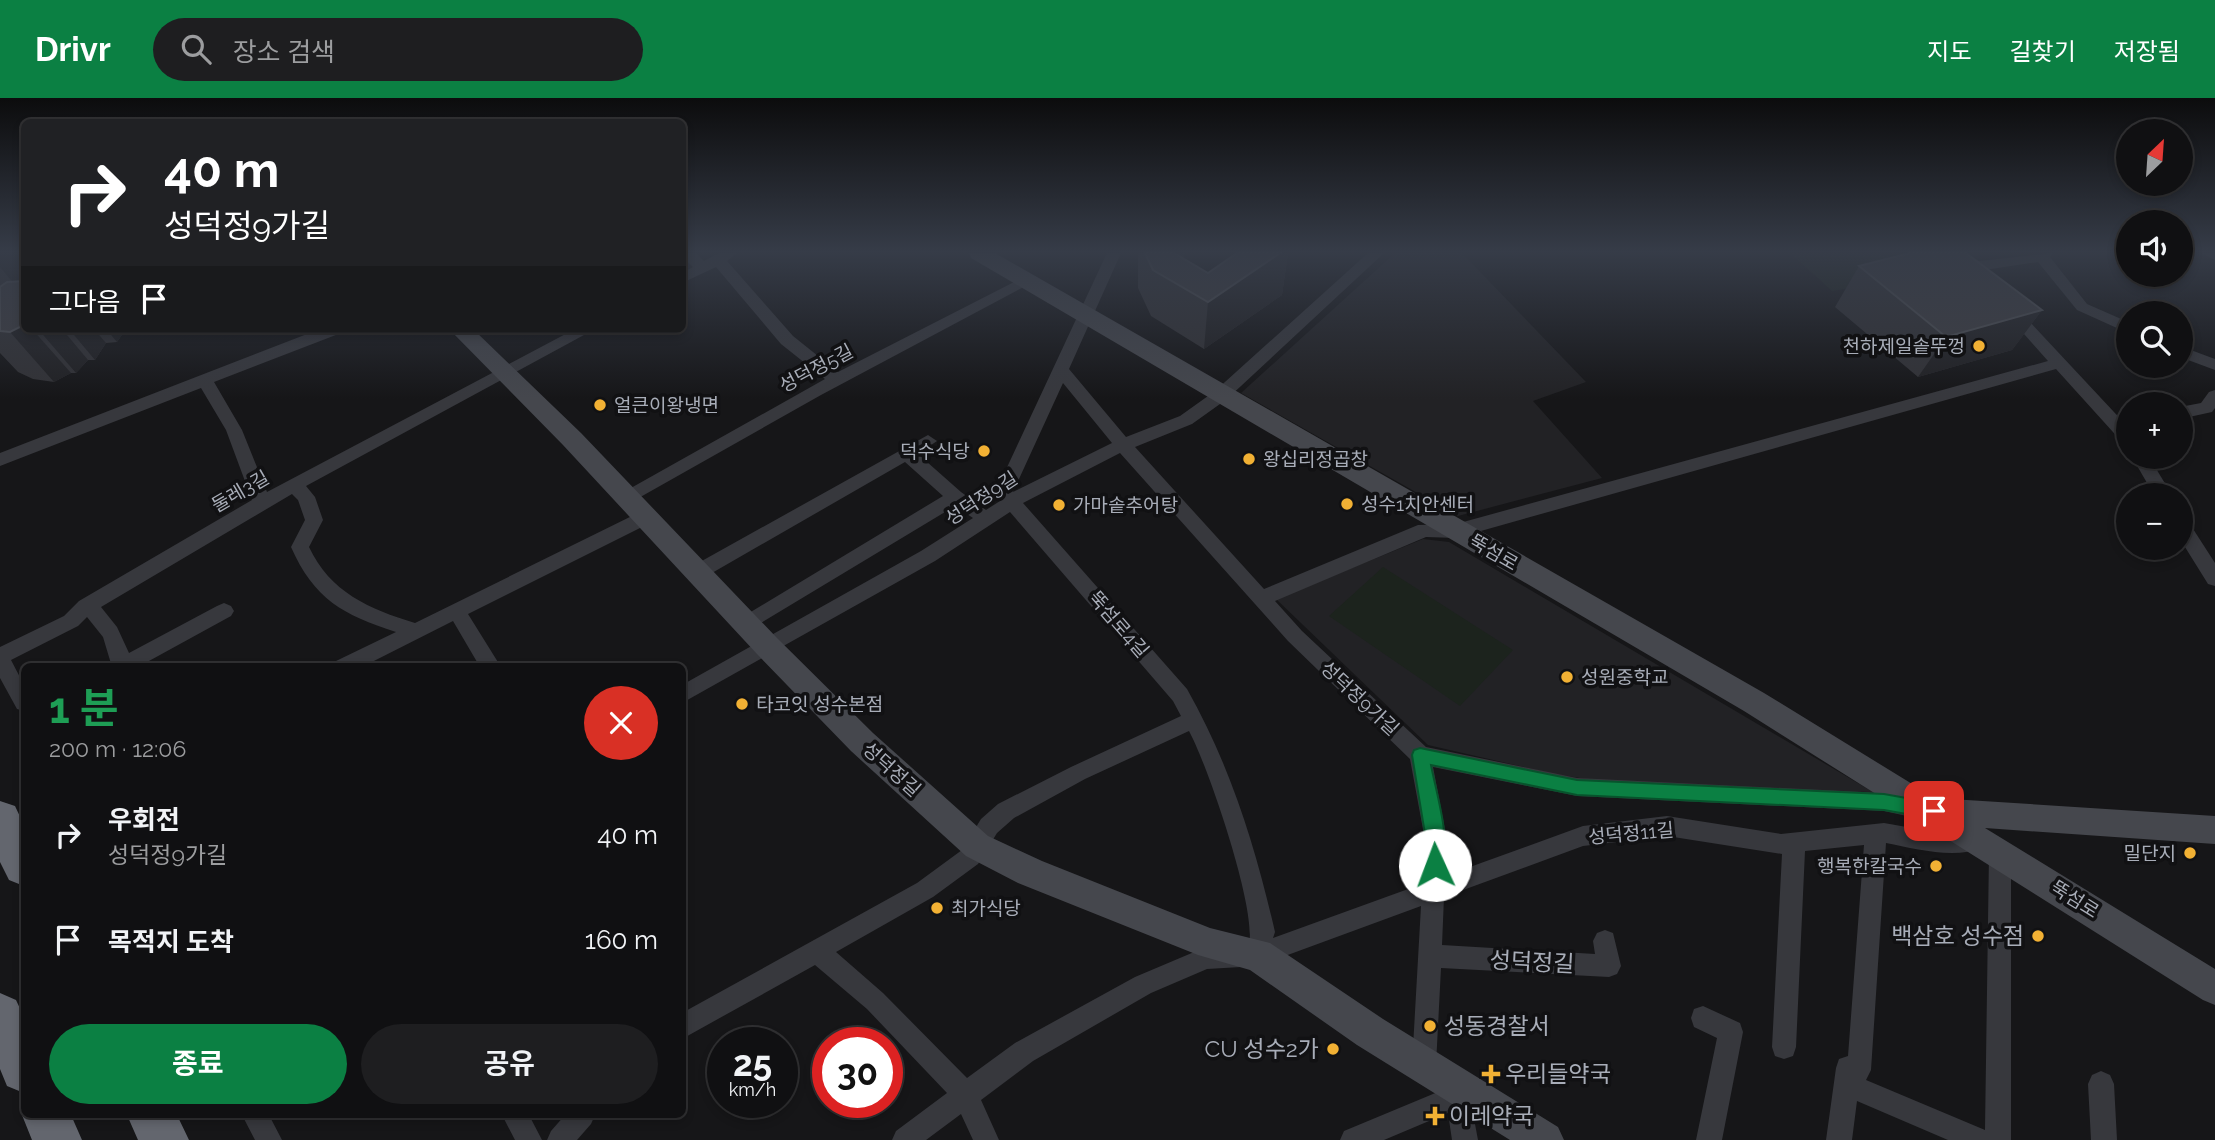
<!DOCTYPE html>
<html lang="ko">
<meta charset="utf-8">
<style>
:root{--surface:#101012;--page:#1e1e20;--text:#f1f3f6;--muted:#9c9d9f;--line:#303032;--accent:#0b8043}
body{margin:0;font-family:Raleway,"Noto Sans KR",sans-serif;background:var(--page);color:var(--text);height:100vh;display:flex;flex-direction:column;font-size:26px;white-space:nowrap}
*{box-sizing:border-box;margin:0}
p{font-size:23px;color:var(--muted)}
.icon{flex:none;width:38px;height:38px;fill:none;stroke:currentColor;stroke-width:2;stroke-linecap:round;stroke-linejoin:round}
.map{position:relative;flex:1;overflow:hidden}
.drawer{position:absolute;left:21px;top:565px;width:665px;height:455px;display:flex;flex-direction:column;background:var(--surface);border-radius:10px;box-shadow:0 4px 10px #0003,0 0 0 2px var(--line)}
.drawer>*{flex:none}
.top-card{position:absolute;left:21px;top:21px;width:665px;height:214px;border-radius:10px;box-shadow:0 4px 10px #0003,0 0 0 2px var(--line);background:#202124;color:#fff;overflow:hidden}
.needle{width:46px;rotate:25deg}
.buttons{position:absolute;left:2116px;top:21px;display:grid;gap:14px}
.buttons a{display:grid;place-items:center;width:77px;height:77px;border-radius:50%;background:var(--surface);box-shadow:0 4px 10px #0003,0 0 0 2px var(--line);font-size:35px}
.speed{position:absolute;left:707px;top:929px;display:flex;gap:14px;font-size:35px;font-weight:700;text-align:center}
.speed>*{display:grid;place-content:center;width:91px;height:91px;border-radius:50%;background:var(--surface);box-shadow:0 4px 10px #0003,0 0 0 2px var(--line);line-height:1}
.speed small{font-size:18px;font-weight:400}
.speed .limit{border:10px solid #d22;background:#fff;color:#111}
.pin{position:absolute;display:grid;place-items:center;width:60px;height:60px;color:#fff;margin:-30px;border-radius:14px;box-shadow:0 4px 10px #0006}
.me{position:absolute;width:77px;margin:-38px;rotate:358deg;stroke-linejoin:round;filter:drop-shadow(0 0 5px #0008)}
.turn{display:flex;align-items:center;gap:24px;height:147px;padding:0 28px;font-size:32px}
.turn .icon{width:91px;height:91px;stroke-width:2.5}
.turn b{display:block;font-size:49px;line-height:60px}
.then{display:flex;align-items:center;height:66px;padding:0 28px;background:#0003;gap:14px;font-size:26px}
.round{display:grid;place-items:center;flex:none;width:74px;height:74px;border-radius:37px;background:var(--page)}
.head{display:flex;align-items:center;justify-content:space-between;height:119px;padding:0 28px}
h1{font-size:42px;font-weight:700;line-height:52px;color:#1e9e55}
.action{display:flex;gap:14px;margin-top:auto;padding:14px 28px}
.action a{flex:1;height:80px;border-radius:42px;background:var(--accent);color:#fff;font-size:28px;font-weight:700;line-height:80px;text-align:center}
.action a+a{background:var(--page);color:var(--text)}
ul{padding:0;list-style:none}
li{display:flex;align-items:center;gap:21px;height:105px;padding:0 28px}
li div{flex:1}
li b{display:block;font-size:26px}
li em{font-style:normal}
header{display:flex;align-items:center;gap:42px;box-sizing:border-box;height:98px;padding:0 35px;background:var(--accent);color:#fff}
header strong{font-size:33px}
nav{display:flex;gap:38px;margin-inline-start:auto;font-size:24px}
.search{width:490px;height:63px;background:var(--page);display:flex;align-items:center;gap:18px;box-sizing:border-box;padding:0 24px;border-radius:38px;color:var(--muted);font-size:26px}
.map>svg:first-child{display:block}
</style>
<header>
<strong>Drivr</strong>
<div class="search"><svg class="icon" aria-label="search" viewBox="0 0 24 24"><circle cx="10" cy="10" r="6"/><path d="M15 15l6 6"/></svg>장소 검색</div>
<nav><a>지도</a><a>길찾기</a><a>저장됨</a></nav>
</header>
<div class="map">
<svg width="2215" height="1042" viewBox="0 0 2215 1042">
<rect width="100%" height="100%" fill="#161618"/>
<!-- built -->
<path fill="#222225" d="M1395,155H1462L1586,284L1533,303L1602,380L1458,418L1241,295Z
M1423,441L1449,444L1873,694L1638,689L1554,676L1428,647L1276,501Z"/>
<!-- green -->
<path fill="#1c231d" d="M1790,155H1875L1956,174L1832,193Z
M1383,469L1513,552L1460,608L1329,518Z"/>
<g fill="none" stroke-linecap="round" stroke-linejoin="round">
<!-- street -->
<path fill="#37383d" fill-rule="evenodd" d="M682,155H696L704,163L719,155H737L727,163L793,238L838,274L1022,180H1032L1035,183L821,297L628,406L622,405L619,400L622,395L825,281L781,246L716,169L682,185V175L693,169L682,159Z
M1107,155H1121L1069,271L1126,339L1180,318L1215,293L1368,155H1384L1227,301L1192,326L1135,349L1264,491L1418,427L1456,426L2048,263L2002,211L2010,206L2015,208L2128,329V346L2122,344L2056,271L1456,440L1426,439L1275,503L1302,533L1426,649L1577,680L1884,695L1924,703L1927,710L1924,717L1916,720L1884,713L1577,698L1433,669L1447,742L1445,778L1583,728L1667,718L1781,736L1884,725L1935,734L1975,733L1983,736L1986,743L1983,750C1953,761 1916,751 1886,745L1871,972L1866,982L1985,1032L1989,755L1992,748L2000,745L2008,748L2011,755V1042H1948L1857,1003L1852,1042H1826L1836,970L1839,961L1848,958L1864,747L1805,753L1796,949L1793,958L1784,961L1775,958L1772,949L1782,756L1667,738L1583,748L1444,799L1442,847L1595,856L1593,843L1597,835L1605,832L1613,835L1621,868L1617,876L1609,879L1441,870L1436,967L1433,976L1424,979L1415,976L1412,967L1421,808L1258,868L1207,871L1151,895L1033,963L981,1002L999,1042H973L961,1016L926,1042H892L896,1033L947,995L867,911L815,867L682,941V915L917,785L962,752L981,721L998,706L1071,669L1181,618L1173,603L1010,414L935,463L682,605V587L921,453L973,420L955,408L746,534L739,531L736,526L739,521L943,398L905,364L705,479H691L689,474L691,469L928,337L937,343L918,356L961,394L986,412L1000,403L995,395ZM1063,285L1112,345L1013,394ZM1120,355L1288,543L1410,661L1425,742L1422,786L1273,840L1275,834C1255,747 1230,667 1187,591L1023,405ZM1189,633C1208,668 1257,811 1249,846L1206,849L1135,879L1015,945L967,980L883,895L836,854L933,799L978,766L997,735L1014,720L1085,681Z
M1905,155H1932L1971,164L2053,155L2050,159L2087,206L2128,224V235L2077,212L2038,164L1971,174L1907,158Z
M2201,155H2215V162Z
M320,231H343L341,235L214,284L242,332L267,394L575,231H595L306,388L315,399L323,422L309,449C330,494 369,511 415,525L640,414H652L655,419L652,424L468,516L501,569H480L453,523L362,569H333L336,563L396,534C343,517 314,501 291,449L305,422L298,402L292,396L101,509L117,529L129,555L217,508L224,505L231,508L234,513L231,518L138,569H112L103,539L87,519L78,528L11,562L24,587V613L17,611L0,580V549L64,518L79,503L252,402L226,332L201,290L0,368V355Z
M2180,248L2215,261V272L2180,259Z
M2215,292V310L2212,314L2180,321V309L2201,305L2209,294Z
M2132,359H2149L2172,397H2154Z
M2180,418L2186,420L2215,465V488L2208,486L2180,441Z
M1703,908L1740,925L1743,934L1722,1042H1696L1717,940L1694,929L1691,920L1694,911Z
M2101,973L2110,977L2114,986L2117,1042H2091L2088,986L2092,977Z
M1457,974L1466,978L1478,1042H1452L1448,1015L1384,1042H1340L1344,1033L1445,991L1448,978Z
M242,1017H269L282,1042H255Z
M502,1017H529L542,1042H515Z
M565,1017H595L591,1026L577,1042H547L551,1033Z"/>
<!-- secondary -->
<path fill="#45474d" fill-rule="evenodd" d="M969,155H995L1764,595L1935,700L2215,718V746L1985,730L2215,871V907L2203,902L1744,613L971,160Z
M449,231H473L581,335L777,540L873,635L988,738L1042,763L1210,830L1270,845L1383,921L1558,1029L1564,1042H1510L1357,947L1250,872L1198,857L1018,785L966,758L851,653L757,556L563,347Z"/>
<!-- highway -->
<path fill="#63666e" fill-rule="evenodd" d="M0,703L15,708L24,727V788L9,782L0,764Z
M0,895L16,902L24,919V995L7,988L0,971Z
M24,1010V1017H71L82,1042H32L22,1017Z
M127,1017H177L189,1042H138Z"/>
</g>
<!-- wall -->
<path fill="#323236" d="M0,155H24V231H126L117,244L106,245L95,262H88L76,275H71L54,284L33,281L18,274L0,255Z
M1138,155H1185L1183,160L1208,175L1237,155H1288L1282,197L1204,251L1151,218L1138,190Z
M1859,168L2042,212L2012,252L1918,279L1835,209Z"/>
<!-- shaded-wall -->
<path fill="#212124" d="M0,155H24V198L0,169Z
M1167,155H1185L1172,183Z
M1280,155H1288L1282,197L1204,251L1208,204Z
M2042,212L2012,252L1918,279L1946,239Z
M24,227V231H32L71,275L54,284L10,234Z
M38,231H62L88,262L76,275Z
M69,231H94L106,245L95,262Z
M106,231H126L117,244Z"/>
<!-- building -->
<path fill="#3f3f44" stroke="#4f5156" stroke-width="2" d="M1145,155H1174L1208,175L1237,155H1280L1208,204L1153,172Z
M1910,155H1966L2042,212L1946,239L1859,168Z
M24,183V227L10,234L0,233V189L7,184Z"/>
<!-- sky -->
<linearGradient id="sky" x2="0" y2="1"><stop stop-color="#0c0c0d"/><stop offset="0.51" stop-color="#363c48"/><stop offset="1" stop-color="#363c48" stop-opacity="0"/></linearGradient>
<rect width="2215" height="301" fill="url(#sky)"/>
<!-- route -->
<path fill="#0b8043" stroke="#07532c" stroke-width="2" d="M1420,650L1577,682L1884,696L1934,705L1941,708L1943,713L1941,719L1934,721L1884,712L1577,697L1431,667C1436,694 1453,748 1441,773L1435,775L1428,773L1426,767V742L1412,657L1414,652Z"/>
<!-- markers -->
<g fill="#f2b134" stroke="#111113" stroke-width="2.5">
<circle cx="1979" cy="248" r="7"/>
<circle cx="600" cy="307" r="7"/>
<circle cx="984" cy="353" r="7"/>
<circle cx="1249" cy="361" r="7"/>
<circle cx="1347" cy="406" r="7"/>
<circle cx="1059" cy="407" r="7"/>
<circle cx="1567" cy="579" r="7"/>
<circle cx="742" cy="606" r="7"/>
<circle cx="2190" cy="755" r="7"/>
<circle cx="1936" cy="768" r="7"/>
<circle cx="937" cy="810" r="7"/>
<circle cx="2038" cy="838" r="7"/>
<circle cx="1430" cy="928" r="7"/>
<circle cx="1333" cy="951" r="7"/>
<path d="M1487.5 965.5h7v7h7v7h-7v7h-7v-7h-7v-7h7z"/>
<path d="M1431.5 1007.5h7v7h7v7h-7v7h-7v-7h-7v-7h7z"/>
</g>
<g text-anchor="middle" stroke-width="7" stroke-linejoin="round" paint-order="stroke">
<!-- poi labels -->
<g font-size="19" fill="#a8adb8" stroke="#111113" text-anchor="start">
<text x="1965" y="255" text-anchor="end">천하제일솥뚜껑</text>
<text x="614" y="314">얼큰이왕냉면</text>
<text x="970" y="360" text-anchor="end">덕수식당</text>
<text x="1263" y="368">왕십리정곱창</text>
<text x="1361" y="413">성수1치안센터</text>
<text x="1073" y="414">가마솥추어탕</text>
<text x="1581" y="586">성원중학교</text>
<text x="756" y="613">타코잇 성수본점</text>
<text x="2176" y="762" text-anchor="end">밀단지</text>
<text x="1922" y="775" text-anchor="end">행복한칼국수</text>
<text x="951" y="817">최가식당</text>
</g>
<!-- street labels -->
<g font-size="19" fill="#a8adb8" stroke="#111113">
<text transform="translate(816 270) rotate(-28)" y="7">성덕정5길</text>
<text transform="translate(240 393) rotate(-30)" y="7">둘레3길</text>
<text transform="translate(981 400) rotate(-33)" y="7">성덕정9길</text>
<text transform="translate(1494 454) rotate(30)" y="7">뚝섬로</text>
<text transform="translate(1119 526) rotate(49)" y="7">뚝섬로4길</text>
<text transform="translate(1360 600) rotate(43)" y="7">성덕정9가길</text>
<text transform="translate(892 671) rotate(42)" y="7">성덕정길</text>
<text transform="translate(1631 735) rotate(-5)" y="7">성덕정11길</text>
<text transform="translate(2075 801) rotate(32)" y="7">뚝섬로</text>
</g>
<!-- near-poi labels -->
<g font-size="23" fill="#a8adb8" stroke="#111113" text-anchor="start">
<text x="2024" y="846" text-anchor="end">백삼호 성수점</text>
<text x="1444" y="936">성동경찰서</text>
<text x="1319" y="959" text-anchor="end">CU 성수2가</text>
<text x="1505" y="984">우리들약국</text>
<text x="1449" y="1026">이레약국</text>
</g>
<!-- near-street labels -->
<g font-size="23" fill="#a8adb8" stroke="#111113">
<text transform="translate(1532 864) rotate(3)" y="8">성덕정길</text>
</g>
</g>
</svg>
<div class="buttons">
<a><svg class="needle" viewBox="-14 -14 28 28"><path d="M0-13l5 13h-10z" fill="#e53935"/><path d="M0 13l5-13h-10z" fill="#9c9d9f"/></svg></a>
<a><svg class="icon" aria-label="sound" viewBox="0 0 24 24"><path d="M4 9h4l5-4v14l-5-4H4zM17 9q2 3 0 6"/></svg></a>
<a><svg class="icon" aria-label="search" viewBox="0 0 24 24"><circle cx="10" cy="10" r="6"/><path d="M15 15l6 6"/></svg></a>
<a>+</a>
<a>−</a>
</div>
<div class="speed"><div>25<small>km/h</small></div><div class="limit">30</div></div>
<div class="pin" style="left:1934px;top:713px;background:#d93025"><svg class="icon" aria-label="arrive" viewBox="0 0 24 24"><path d="M6 21V4h12l-3 4 3 4H6"/></svg></div>
<svg class="me" style="left:1435px;top:767px" viewBox="-20 -20 40 40"><circle r="19" fill="#fff"/><path d="M0-13L10 11 0 6-10 11z" fill="#0b8043"/></svg>
<div class="top-card">
<div class="turn"><svg class="icon" aria-label="right" viewBox="0 0 24 24"><path d="M7 20v-9h11M14 6l5 5-5 5"/></svg><div><b>40 m</b>성덕정9가길</div></div>
<div class="then">그다음<svg class="icon" aria-label="arrive" viewBox="0 0 24 24"><path d="M6 21V4h12l-3 4 3 4H6"/></svg></div>
</div>
<section class="drawer">
<div class="head"><div><h1>1 분</h1><p>200 m · 12:06</p></div><a class="round" style="background:#d93025;color:#fff"><svg class="icon" aria-label="close" viewBox="0 0 24 24"><path d="M6 6l12 12M18 6L6 18"/></svg></a></div>
<ul>
<li><svg class="icon" aria-label="right" viewBox="0 0 24 24"><path d="M7 20v-9h11M14 6l5 5-5 5"/></svg><div><b>우회전</b><p>성덕정9가길</p></div><em>40 m</em></li>
<li><svg class="icon" aria-label="arrive" viewBox="0 0 24 24"><path d="M6 21V4h12l-3 4 3 4H6"/></svg><div><b>목적지 도착</b></div><em>160 m</em></li>
</ul>
<div class="action"><a>종료</a><a>공유</a></div>
</section>
</div>
